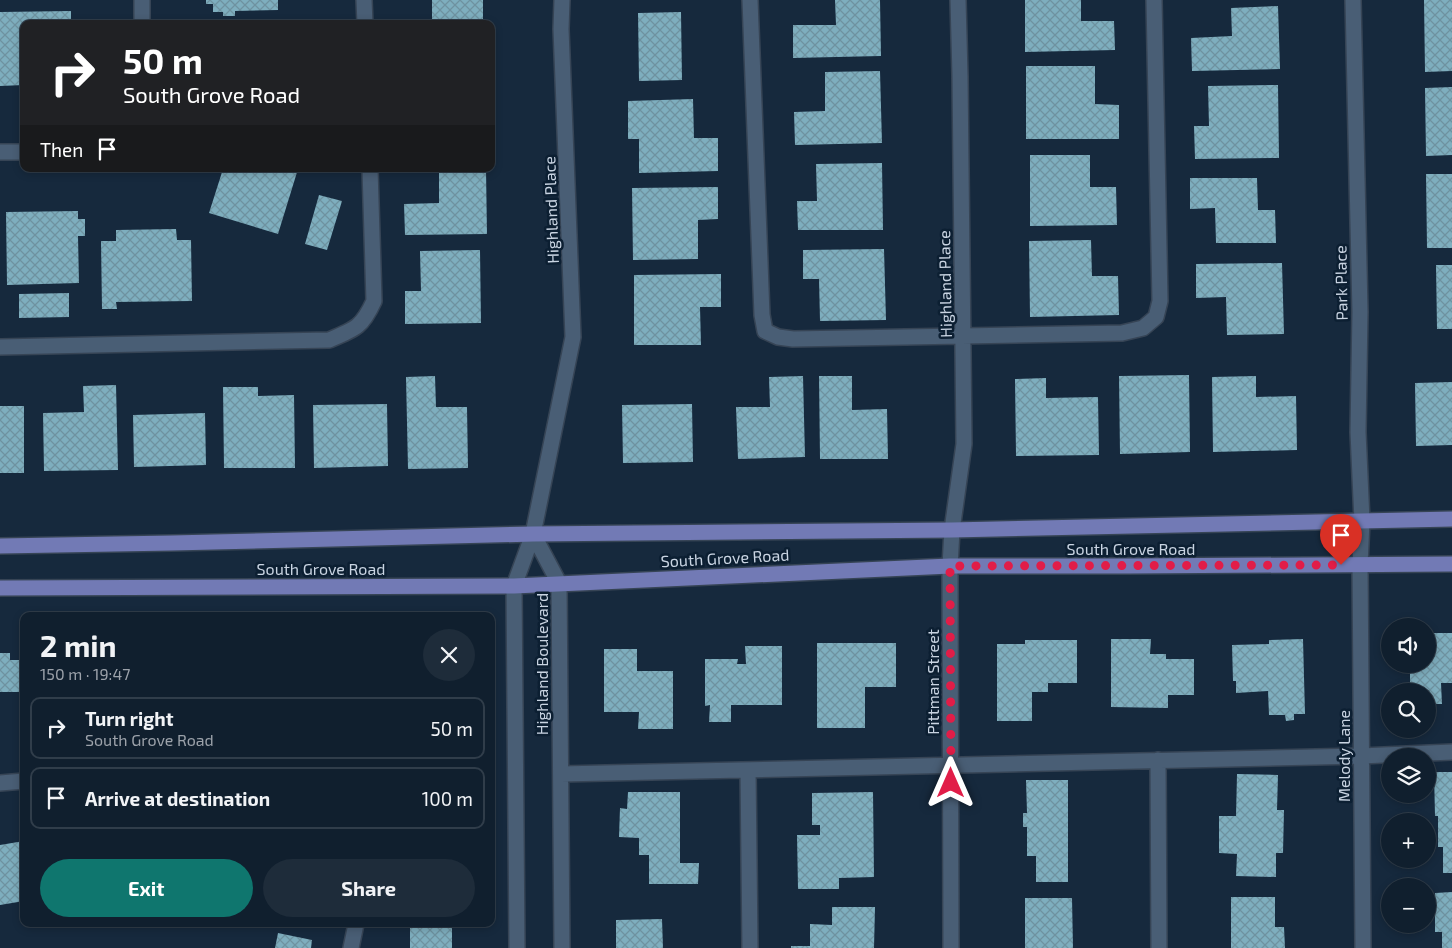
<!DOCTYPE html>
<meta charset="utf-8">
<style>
:root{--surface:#101f2e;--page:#1e2c3a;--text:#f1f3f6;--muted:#9ca2aa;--line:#303d4a;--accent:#0f766e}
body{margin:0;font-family:"Exo 2",sans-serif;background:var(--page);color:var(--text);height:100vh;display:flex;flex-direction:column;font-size:19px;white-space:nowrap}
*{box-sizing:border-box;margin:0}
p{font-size:16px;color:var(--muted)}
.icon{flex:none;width:28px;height:28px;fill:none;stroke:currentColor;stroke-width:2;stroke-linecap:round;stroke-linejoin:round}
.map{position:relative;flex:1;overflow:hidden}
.details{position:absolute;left:20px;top:612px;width:475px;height:315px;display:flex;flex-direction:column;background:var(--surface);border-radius:10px;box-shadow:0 2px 8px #0003,0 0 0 1px var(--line)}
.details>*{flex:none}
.top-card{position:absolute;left:20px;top:20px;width:475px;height:152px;border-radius:10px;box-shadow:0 2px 8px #0003,0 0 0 1px var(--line);background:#202124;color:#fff;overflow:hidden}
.controls{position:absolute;left:1381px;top:618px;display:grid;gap:10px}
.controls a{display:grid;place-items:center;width:55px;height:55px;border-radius:50%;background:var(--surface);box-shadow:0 2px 8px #0003,0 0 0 1px var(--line);font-size:25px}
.pin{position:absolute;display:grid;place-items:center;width:42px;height:42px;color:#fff;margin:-51px -21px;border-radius:50% 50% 50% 0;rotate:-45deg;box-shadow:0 0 5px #0007}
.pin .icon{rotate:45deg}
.me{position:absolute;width:55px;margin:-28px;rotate:0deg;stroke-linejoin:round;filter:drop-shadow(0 0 4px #0008)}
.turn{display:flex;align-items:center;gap:18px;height:105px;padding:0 20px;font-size:22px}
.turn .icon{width:65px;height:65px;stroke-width:2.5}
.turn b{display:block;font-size:35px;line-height:42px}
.then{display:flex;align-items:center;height:48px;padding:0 20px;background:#0003;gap:10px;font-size:19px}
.round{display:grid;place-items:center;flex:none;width:52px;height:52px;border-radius:26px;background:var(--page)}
.summary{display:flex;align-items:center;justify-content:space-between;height:85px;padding:0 20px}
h1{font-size:30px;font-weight:700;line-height:38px}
.button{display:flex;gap:10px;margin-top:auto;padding:10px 20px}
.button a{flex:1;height:58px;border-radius:30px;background:var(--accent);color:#fff;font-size:20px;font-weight:700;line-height:58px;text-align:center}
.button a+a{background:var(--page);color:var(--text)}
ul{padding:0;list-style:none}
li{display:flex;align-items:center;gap:15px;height:62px;margin:0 10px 8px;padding:0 10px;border:2px solid var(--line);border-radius:10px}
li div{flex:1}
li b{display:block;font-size:19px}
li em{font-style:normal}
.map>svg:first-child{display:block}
</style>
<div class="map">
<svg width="1452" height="948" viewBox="0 0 1452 948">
<defs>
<pattern id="building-cross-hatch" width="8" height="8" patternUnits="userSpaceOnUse" patternTransform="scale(1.25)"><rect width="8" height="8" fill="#7eaebe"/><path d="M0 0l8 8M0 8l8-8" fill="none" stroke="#6e92a0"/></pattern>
</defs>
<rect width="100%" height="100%" fill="#16293d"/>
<!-- building -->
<path fill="url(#building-cross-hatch)" d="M206,0H278V10L235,11V16H223V12H213V4H206Z
M432,0H483V24H432Z
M835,0H880L881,56L793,58V25H836Z
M1025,0H1081V21H1114L1115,50L1025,52Z
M1424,0H1452V71L1425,72Z
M1278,6L1280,69L1192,71L1191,38L1232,36L1231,8Z
M71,11V24H24V85L0,86V12Z
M681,12L682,80L639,81L638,13Z
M1026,66H1095V104L1119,105V139H1026Z
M880,71L882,143L795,145L794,112L825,111V72Z
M1278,85L1279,158L1195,159L1194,126H1209L1208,86Z
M1452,87V155L1426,156L1425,88Z
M693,99L694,138H718V171L639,173V139H628V101Z
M1030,155H1090V187H1116L1117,225L1030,226Z
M882,163L883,230H798L797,201H817L816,164Z
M223,169H298L278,234L209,213Z
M439,169H486L487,234L405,235L404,204L439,203Z
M1426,174H1452V248H1427Z
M1190,178H1257L1258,210H1275L1276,243H1216L1215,208L1190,209Z
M718,187V219L698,220V259L633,260L632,188Z
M319,195L342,201L327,250L305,244Z
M78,211V219H85V236H78L79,283L7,285L6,212Z
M176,229L177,240H191L192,301L116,302L117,309H102L101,241H116V230Z
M1091,240L1092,276H1118L1119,315L1030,317L1029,241Z
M884,249L886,320L820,321L819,279H803V250Z
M480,250L481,323L405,324V291H421L420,251Z
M1282,263L1284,334L1227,335L1226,297L1196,298V264Z
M1436,265H1452V329H1437Z
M721,274V307H700L701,345H634V275Z
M69,293V317L19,318V294Z
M1189,375L1190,452L1120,454L1119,376Z
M435,376L436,407H467L468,468L408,469L406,377Z
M803,376L805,457L738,459L736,407H770L769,377Z
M819,376H852V410L887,409L888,459H820Z
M1256,376V397L1296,396L1297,450L1213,452L1212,377Z
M1046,378V398L1098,397L1099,455L1016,456L1015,379Z
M1452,382V445L1416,446L1415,383Z
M116,385L118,470L44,471L43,413L84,412L83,386Z
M223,387H258V396L294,395L295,468H224Z
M387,404L388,466L314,468L313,405Z
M692,404L693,462L623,463L622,405Z
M0,406H24V473H0Z
M205,413L206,465L134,467L133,415Z
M1428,633H1452V683H1441L1442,704H1428V691H1410V664H1428Z
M1111,639H1151L1150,654H1166V659H1194V695H1168V708L1111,707Z
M1303,639L1305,714H1294V720L1286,721L1285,715H1269L1268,691L1236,693V681H1233L1232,645L1269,644V640Z
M1025,640H1077V683H1048V692H1032V721H997V644H1025Z
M817,643H896V687H865V728H817Z
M745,646H782V705H731V722H709L710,705L705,706V659H738L737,664H746Z
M604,649H637V671H673V729H638L639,712H604Z
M0,653H10V660H24V692H0Z
M1434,772H1452V873H1443V847H1438V816H1435Z
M1237,774L1278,775L1277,810H1284L1283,853H1276V877L1236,876L1237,854L1219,853V816H1236Z
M1026,780H1068V882H1036V856H1027V827H1023V813H1027Z
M628,792H680V863H699L698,884H649V855H639V838L619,837L620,808L627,809Z
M873,792L874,877L839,878V889H798L797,835H820V825H812V793Z
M24,841V901L0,905V845Z
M1452,892V948H1442V932H1435V893Z
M1231,897H1275V927H1284L1285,948H1231Z
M1025,898H1072L1073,948H1025Z
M832,907H875L874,948H791V946H810V924L832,925Z
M662,919L663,948H616V920Z
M410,924H452V948H410Z
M278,933L312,940L311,948H275Z"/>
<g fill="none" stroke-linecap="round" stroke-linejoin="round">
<!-- minor casing -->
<g stroke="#364455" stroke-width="18">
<path id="minor" d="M142,0V24
M364,0L365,24
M750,0L762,315L765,331L778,337L793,339L1122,333L1143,328L1156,317L1160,301L1154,0
M1353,0L1360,312L1358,432L1362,521L1360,565L1363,948
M0,152H24
M0,347L329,340C356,329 362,327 374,301L370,169
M533,534L559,583L562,948
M1158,760L1159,948
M748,770L750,948
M561,774L1361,756L1452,752
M0,783L24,781
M351,948L356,924
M517,948L514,586L533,534L573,337L561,29L562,0
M951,948L950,566L952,530L964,444L960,76L958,0"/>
</g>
<!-- major casing -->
<g stroke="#364455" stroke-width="18">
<path id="major" d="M0,546L172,543L533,534L952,530L1452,519
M0,588L514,586L950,566H1130L1452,564"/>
</g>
<!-- minor -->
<use href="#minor" stroke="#495e75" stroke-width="15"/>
<!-- major -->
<use href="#major" stroke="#727ab5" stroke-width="15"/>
</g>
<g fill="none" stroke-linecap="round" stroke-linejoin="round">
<!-- route -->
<path stroke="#e11d48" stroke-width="9" stroke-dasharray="0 16.2" d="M951,783L950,566L1341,565"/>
</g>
<g text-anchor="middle" stroke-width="5" stroke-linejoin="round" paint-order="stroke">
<!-- street labels -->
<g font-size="16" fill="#c9d4e2" stroke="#0c1f32">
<text transform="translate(551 210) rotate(-92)" y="6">Highland Place</text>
<text transform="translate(1341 283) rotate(-91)" y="6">Park Place</text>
<text transform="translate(945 284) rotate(-91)" y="6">Highland Place</text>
<text x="1131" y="555">South Grove Road</text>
<text transform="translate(725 558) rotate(-3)" y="6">South Grove Road</text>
<text x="321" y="575">South Grove Road</text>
<text transform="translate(542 664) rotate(-90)" y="6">Highland Boulevard</text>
<text transform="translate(933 682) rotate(-90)" y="6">Pittman Street</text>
<text transform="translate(1344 756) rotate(-90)" y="6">Melody Lane</text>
</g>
</g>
</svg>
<div class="controls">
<a><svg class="icon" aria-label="sound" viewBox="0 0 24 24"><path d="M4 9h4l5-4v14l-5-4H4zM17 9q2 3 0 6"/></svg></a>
<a><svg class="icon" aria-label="search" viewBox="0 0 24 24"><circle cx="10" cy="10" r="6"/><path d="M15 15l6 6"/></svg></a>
<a><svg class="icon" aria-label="layers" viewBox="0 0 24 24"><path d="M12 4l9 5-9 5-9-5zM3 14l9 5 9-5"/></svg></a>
<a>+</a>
<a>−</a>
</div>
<div class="pin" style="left:1341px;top:565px;background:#d93025"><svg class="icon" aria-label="arrive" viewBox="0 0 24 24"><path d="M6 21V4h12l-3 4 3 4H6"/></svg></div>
<svg class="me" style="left:951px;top:783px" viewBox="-20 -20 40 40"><path d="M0-17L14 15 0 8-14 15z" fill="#e11d48" stroke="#fff" stroke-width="4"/></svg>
<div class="top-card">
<div class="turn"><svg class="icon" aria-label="right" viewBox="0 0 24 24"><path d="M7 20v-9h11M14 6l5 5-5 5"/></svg><div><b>50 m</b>South Grove Road</div></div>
<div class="then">Then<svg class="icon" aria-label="arrive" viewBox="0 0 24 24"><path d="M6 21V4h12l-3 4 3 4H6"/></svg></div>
</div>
<section class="details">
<div class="summary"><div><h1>2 min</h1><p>150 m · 19:47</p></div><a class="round"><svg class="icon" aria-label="close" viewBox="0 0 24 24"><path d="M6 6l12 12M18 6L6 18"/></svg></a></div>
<ul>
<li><svg class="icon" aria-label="right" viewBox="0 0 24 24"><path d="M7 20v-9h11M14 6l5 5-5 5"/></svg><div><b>Turn right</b><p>South Grove Road</p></div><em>50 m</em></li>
<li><svg class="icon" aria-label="arrive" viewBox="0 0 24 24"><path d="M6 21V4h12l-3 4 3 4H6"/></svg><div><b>Arrive at destination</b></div><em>100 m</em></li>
</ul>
<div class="button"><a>Exit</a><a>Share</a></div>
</section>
</div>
